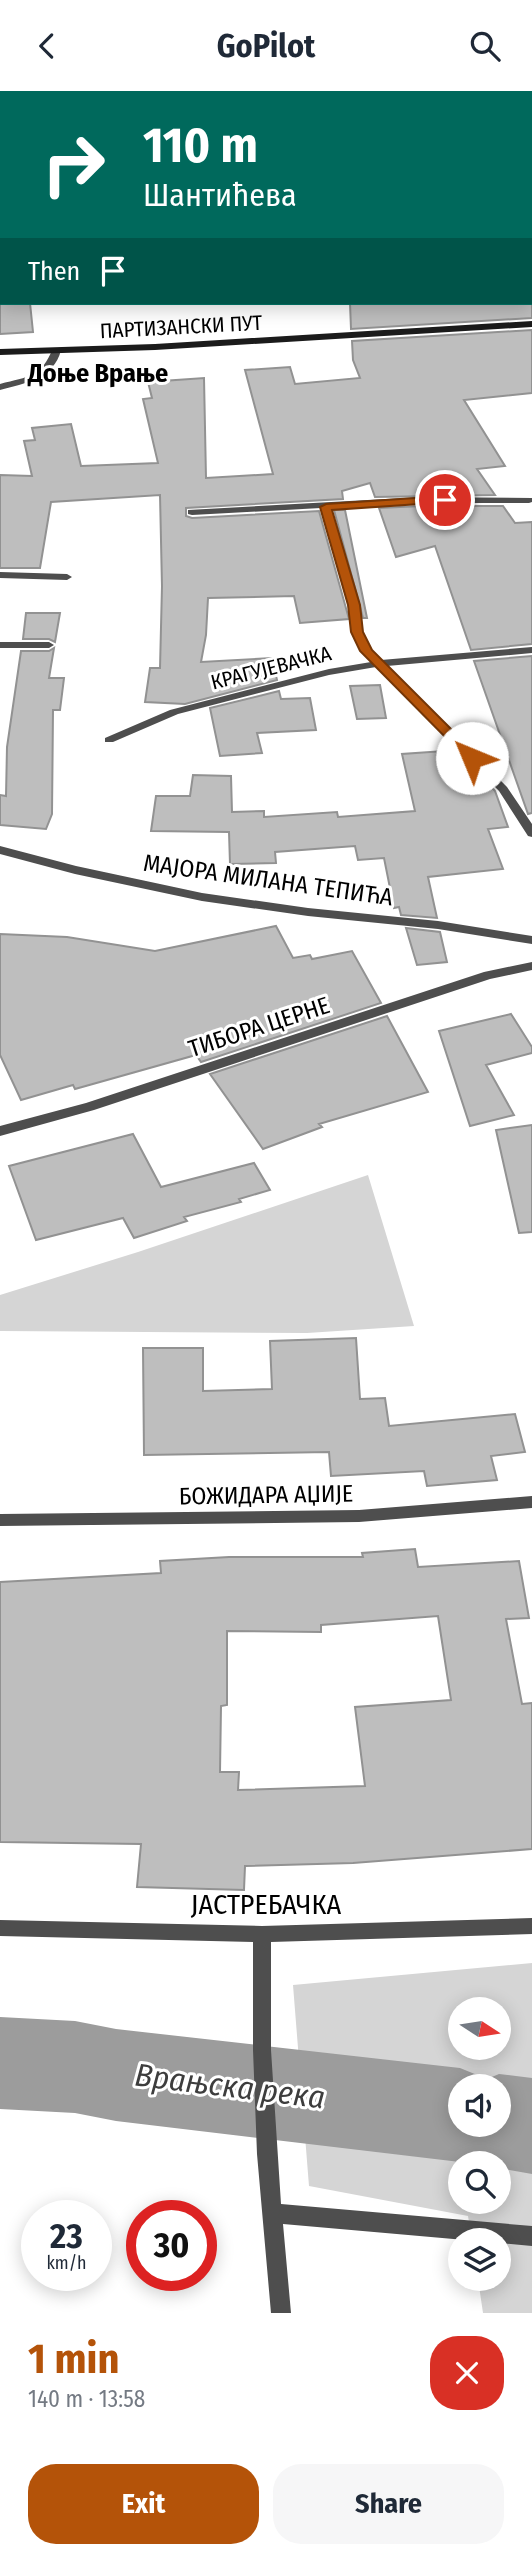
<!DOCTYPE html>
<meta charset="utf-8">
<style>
:root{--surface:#fff;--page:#f6f6f7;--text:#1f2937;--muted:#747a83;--accent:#b45309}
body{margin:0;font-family:"Fira Sans Condensed",sans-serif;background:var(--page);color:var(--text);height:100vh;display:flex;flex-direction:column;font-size:26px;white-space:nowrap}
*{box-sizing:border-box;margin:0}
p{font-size:23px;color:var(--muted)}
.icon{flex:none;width:38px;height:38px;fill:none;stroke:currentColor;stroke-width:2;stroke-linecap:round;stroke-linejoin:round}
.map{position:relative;height:2222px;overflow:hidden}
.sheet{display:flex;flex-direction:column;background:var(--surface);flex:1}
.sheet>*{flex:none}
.banner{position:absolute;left:0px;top:0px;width:532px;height:214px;box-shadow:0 4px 18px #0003;background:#00695c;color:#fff;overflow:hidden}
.needle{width:46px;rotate:102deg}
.tools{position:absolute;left:448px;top:1906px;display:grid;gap:14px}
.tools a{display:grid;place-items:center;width:63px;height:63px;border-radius:50%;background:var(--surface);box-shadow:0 4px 18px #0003;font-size:35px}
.speed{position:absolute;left:21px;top:2109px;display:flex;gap:14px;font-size:35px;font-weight:700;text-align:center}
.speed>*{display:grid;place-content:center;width:91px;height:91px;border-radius:50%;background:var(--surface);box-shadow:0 4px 18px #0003;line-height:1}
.speed small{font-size:18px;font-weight:400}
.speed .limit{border:10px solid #d22;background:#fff;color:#111}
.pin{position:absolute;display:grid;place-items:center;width:60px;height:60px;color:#fff;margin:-30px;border:4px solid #fff;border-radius:50%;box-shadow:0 2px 7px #0007}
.me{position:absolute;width:77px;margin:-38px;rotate:315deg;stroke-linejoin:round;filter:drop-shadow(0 0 5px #0008)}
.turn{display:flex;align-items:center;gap:24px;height:147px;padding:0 28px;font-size:32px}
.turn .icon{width:91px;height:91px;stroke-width:2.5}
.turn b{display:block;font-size:49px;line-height:60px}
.then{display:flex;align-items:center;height:66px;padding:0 28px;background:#0003;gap:14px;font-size:26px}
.round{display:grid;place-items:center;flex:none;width:74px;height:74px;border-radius:28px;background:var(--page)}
.summary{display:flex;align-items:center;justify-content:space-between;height:119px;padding:0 28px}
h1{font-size:42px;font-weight:700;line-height:52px;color:var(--accent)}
.action{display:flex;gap:14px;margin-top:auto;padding:14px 28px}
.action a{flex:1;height:80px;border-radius:28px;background:var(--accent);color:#fff;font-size:28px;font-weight:700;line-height:80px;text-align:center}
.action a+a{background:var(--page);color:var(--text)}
header{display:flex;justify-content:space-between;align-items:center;height:91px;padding:0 28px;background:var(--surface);font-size:32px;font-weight:700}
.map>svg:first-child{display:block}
</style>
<header><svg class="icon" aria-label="back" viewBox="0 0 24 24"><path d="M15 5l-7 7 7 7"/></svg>GoPilot<svg class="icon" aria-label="search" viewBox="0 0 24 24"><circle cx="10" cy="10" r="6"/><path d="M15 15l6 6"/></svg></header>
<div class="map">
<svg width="532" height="2222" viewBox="0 0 532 2222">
<rect width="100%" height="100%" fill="#fff"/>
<!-- green -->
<path fill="#d5d5d5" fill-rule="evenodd" d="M368,1084L414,1235L307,1242L0,1240V1204L138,1161Z
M532,1872V2222H483L478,2188H499V2149H472L468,2125L309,2095L293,1894ZM460,1918H499V1956H460ZM460,1995H499V2034H460ZM460,2072H499V2110H460Z"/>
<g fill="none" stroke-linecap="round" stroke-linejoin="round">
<!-- river -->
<path fill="#9c9c9c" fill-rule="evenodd" d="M0,1926L75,1930L116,1938L460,1977L487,1988L499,1983L532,1987V2083L499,2077V2072H486L472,2066L460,2071L116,2030L75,2022L0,2018ZM460,1995H499V2034H460Z"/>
</g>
<!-- building -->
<path fill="#bebebe" stroke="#929292" stroke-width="2" fill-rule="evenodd" d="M0,212H30L33,241L0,243Z
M350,212H532V227L351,238Z
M532,239V302L464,309L505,375L477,378L495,404L375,406L370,392L342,400L343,408L186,417V425L192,427L319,420L349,528L300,532L294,505L208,507L206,544L201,571L272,567L277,589L185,613L145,611L150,577H160L162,495L160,404L51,411L40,477H0V384L32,385L24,350L35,349L32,337L71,333L81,375L158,372L143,308L152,307L148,291L204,287L206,387L273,383L245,279L290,276L295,293L360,287L353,269L352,250Z
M422,415H503L515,432L532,431V553L471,559L435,455L396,466L379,417Z
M334,419H345L367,527H363Z
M26,522H60L55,551L49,548H23Z
M54,557L49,587H64L60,619H53L52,723L46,738L0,734V704L6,705L7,656L21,560H49Z
M532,565V722L528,723L474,570Z
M380,594L386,627L357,628L350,595Z
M279,600L281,608L310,607L316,639L257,642L262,662L220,665L210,617Z
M444,660L453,697L490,694L495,700L508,736L488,738L503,778L428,786L437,827L401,824L399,816L394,817L384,767L358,769L355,755L275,761L276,772L230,773L229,741L151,740L156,705H190L193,684L231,685L232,721L264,720V726L337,721L338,726L415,720L402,663Z
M276,835L293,867L310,864L312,868L352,860L381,912L201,971L196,964L75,998L73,994L21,1009L0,964V843L67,846L155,860Z
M406,837L440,841L447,871L417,874Z
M511,923L532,956V962L486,974L514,1024L470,1035L439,940Z
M387,925L428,1001L319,1033L322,1036L263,1058L210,983Z
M532,1034V1141L519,1142L496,1039Z
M133,1043L161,1096L254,1072L270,1099L239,1108L241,1111L184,1126L187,1130L134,1147L123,1127L36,1149L9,1075Z
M356,1247L360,1308L385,1307L389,1335L515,1323L525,1361L491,1365L497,1389L427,1395L424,1380L331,1385L329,1361L144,1364L143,1257H203V1300L272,1298L270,1250Z
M415,1458L418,1476L519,1470L529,1527L506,1528L522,1613L532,1612V1758L353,1772L245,1775L244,1799L137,1796L141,1753L0,1751V1491L161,1482L160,1470L229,1466H363L362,1462ZM438,1525L451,1609L355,1616L365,1695L238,1699L239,1681H220L221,1615L227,1614V1540L321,1541V1534Z"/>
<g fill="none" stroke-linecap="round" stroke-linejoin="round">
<!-- minor -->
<path fill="#4e4e4e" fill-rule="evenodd" d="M172,0H181L170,2Z
M401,0H411L399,2Z
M530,27H532V31H530Z
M0,82H2L0,87Z
M530,119H532V125H530Z
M53,257L61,259C54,288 25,292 0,299V293C29,285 41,287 53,257Z
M422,406L532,407V411L529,412H422L331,417L359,514L362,541L371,559L381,569L532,556V562L387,575L507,696L532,733V746L528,745L499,700L376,576L329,584L178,623L113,651H105V647L170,619L329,578L371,571C351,551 354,537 348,512C341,480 330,449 321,417L192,424L188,423V419Z
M0,481L67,483L72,486L67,489L0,487Z
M0,551H49L54,554L49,557H0Z
M0,755L76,775L202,802L308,817L438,830L532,845V853L438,838L308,825L202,810L75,783L0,763Z
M532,871V879L490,888L94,1019L0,1045V1035L86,1012L484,881Z
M532,1405V1417L359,1431L0,1435V1423L359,1419Z
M532,1827V1843L271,1851V1959L281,2113L532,2135V2155L499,2152V2149H465L283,2133L291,2222H271L257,2063L253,1959V1851L0,1845V1829L262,1835Z"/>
<!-- secondary -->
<path fill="#1b1b1b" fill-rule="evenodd" d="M532,230V236L155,259L0,264V258L155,253Z"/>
</g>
<!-- route -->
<path fill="#b45309" stroke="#753606" stroke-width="2" d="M445,405L451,409L449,411L332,419L360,514L363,541L372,559L477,664L479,667L472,670L468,669L360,560L351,541L348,514L320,416L326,413Z"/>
<g text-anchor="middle" stroke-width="6" stroke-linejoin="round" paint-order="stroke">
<!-- far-street labels -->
<g font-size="21" fill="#000" stroke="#fff">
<text transform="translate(181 236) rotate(-3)" y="7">ПАРТИЗАНСКИ ПУТ</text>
<text transform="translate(271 577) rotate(-14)" y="7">КРАГУЈЕВАЧКА</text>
</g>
<!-- street labels -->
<g font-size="24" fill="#000" stroke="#fff">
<text transform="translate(268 789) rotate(8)" y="8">МАЈОРА МИЛАНА ТЕПИЋА</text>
<text transform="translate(259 936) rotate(-18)" y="8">ТИБОРА ЦЕРНЕ</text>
<text transform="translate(266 1404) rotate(-1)" y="8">БОЖИДАРА АЏИЈЕ</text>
</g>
<!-- far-district labels -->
<g font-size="26" font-weight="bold" fill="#000" stroke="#fff">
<text x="98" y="291">Доње Врање</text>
</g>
<!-- near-street labels -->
<g font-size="28" fill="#000" stroke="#fff">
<text x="266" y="1823">ЈАСТРЕБАЧКА</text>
</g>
<!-- near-water labels -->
<g font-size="32" font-style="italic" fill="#3d3d3d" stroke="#fff">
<text transform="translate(230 1995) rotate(7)" y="11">Врањска река</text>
</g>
</g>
</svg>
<div class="tools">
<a><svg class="needle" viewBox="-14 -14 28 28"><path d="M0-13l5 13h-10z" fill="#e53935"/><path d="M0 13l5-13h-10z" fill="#747a83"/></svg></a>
<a><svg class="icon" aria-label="sound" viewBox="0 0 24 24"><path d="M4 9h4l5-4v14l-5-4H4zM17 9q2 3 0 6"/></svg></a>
<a><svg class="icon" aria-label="search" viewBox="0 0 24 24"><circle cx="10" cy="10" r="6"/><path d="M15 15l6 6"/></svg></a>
<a><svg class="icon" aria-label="layers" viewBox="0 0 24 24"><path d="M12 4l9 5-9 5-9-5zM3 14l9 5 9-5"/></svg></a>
</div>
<div class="speed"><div>23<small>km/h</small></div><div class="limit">30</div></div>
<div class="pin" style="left:445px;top:409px;background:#d93025"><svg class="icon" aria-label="arrive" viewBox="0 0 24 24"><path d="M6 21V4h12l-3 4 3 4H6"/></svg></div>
<svg class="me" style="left:472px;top:667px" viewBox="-20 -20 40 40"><circle r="19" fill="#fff"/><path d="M0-13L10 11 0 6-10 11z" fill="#b45309"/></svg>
<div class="banner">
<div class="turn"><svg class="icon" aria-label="right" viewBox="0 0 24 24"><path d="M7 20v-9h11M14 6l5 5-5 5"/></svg><div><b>110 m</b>Шантићева</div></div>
<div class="then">Then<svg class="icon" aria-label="arrive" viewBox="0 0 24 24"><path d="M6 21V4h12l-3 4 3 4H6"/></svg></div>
</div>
</div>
<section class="sheet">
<div class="summary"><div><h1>1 min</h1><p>140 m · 13:58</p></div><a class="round" style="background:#d93025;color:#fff"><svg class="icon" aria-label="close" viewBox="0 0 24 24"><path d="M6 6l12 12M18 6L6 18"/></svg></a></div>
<div class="action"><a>Exit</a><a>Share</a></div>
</section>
